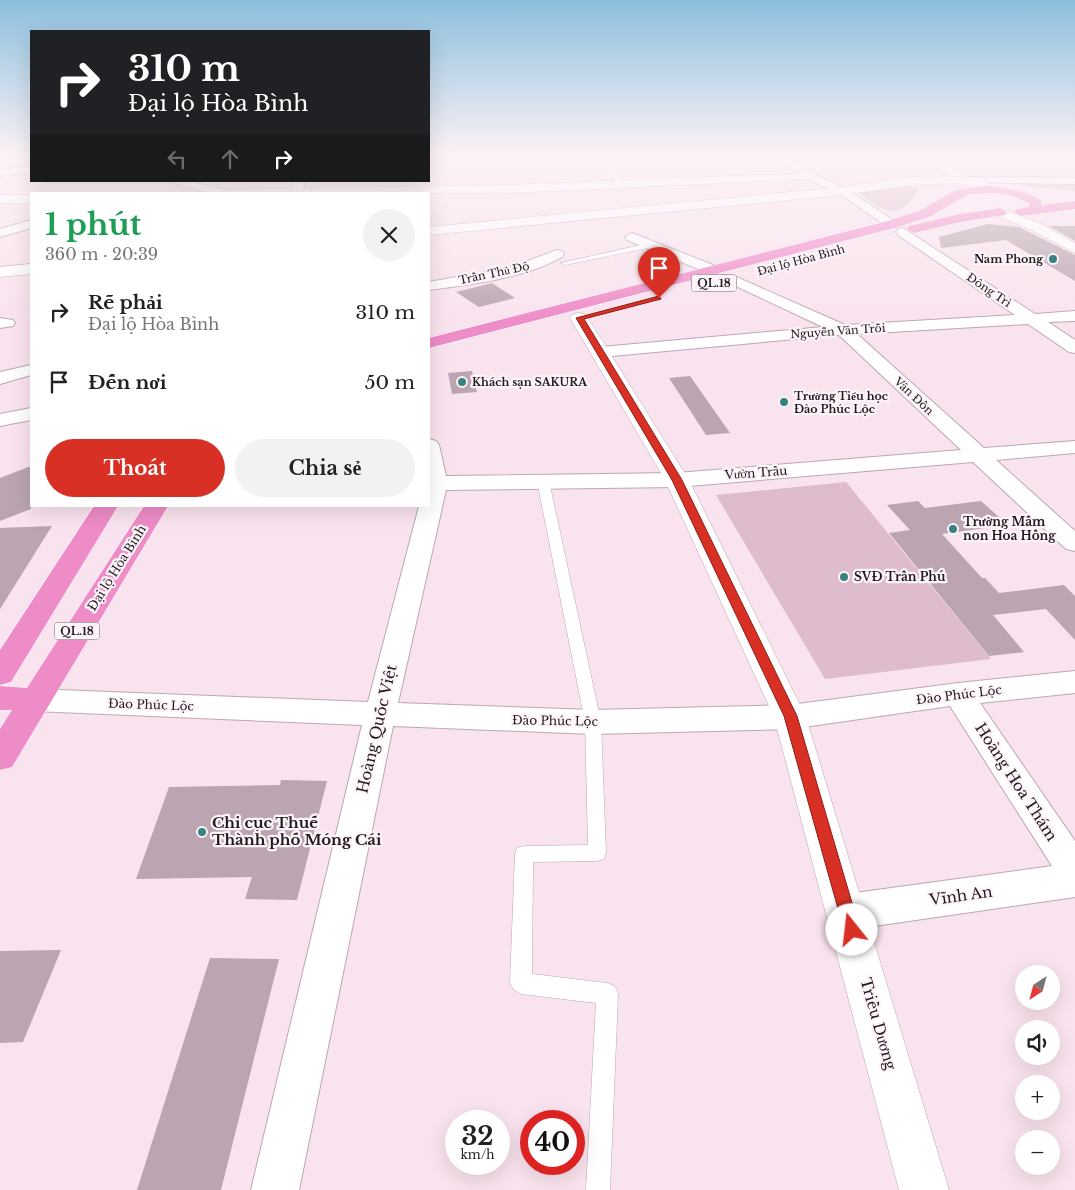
<!DOCTYPE html>
<html lang="vi">
<meta charset="utf-8">
<style>
:root{--surface:#fff;--page:#f2f2f2;--text:#222;--muted:#767676;--accent:#d93025}
body{margin:0;font-family:"Libre Baskerville",serif;background:var(--page);color:var(--text);height:100vh;display:flex;flex-direction:column;font-size:19px;white-space:nowrap}
*{box-sizing:border-box;margin:0}
p{font-size:16px;color:var(--muted)}
.icon{flex:none;width:28px;height:28px;fill:none;stroke:currentColor;stroke-width:2;stroke-linecap:round;stroke-linejoin:round}
.map{position:relative;flex:1;overflow:hidden}
.sheet{position:absolute;left:30px;top:192px;width:400px;height:315px;display:flex;flex-direction:column;background:var(--surface);border-radius:0px;box-shadow:0 5px 20px #0002}
.sheet>*{flex:none}
.top-card{position:absolute;left:30px;top:30px;width:400px;height:152px;border-radius:0px;box-shadow:0 5px 20px #0002;background:#202124;color:#fff;overflow:hidden}
.needle{width:32px;rotate:216deg}
.buttons{position:absolute;left:1015px;top:965px;display:grid;gap:10px}
.buttons a{display:grid;place-items:center;width:45px;height:45px;border-radius:50%;background:var(--surface);box-shadow:0 5px 20px #0002;font-size:25px}
.speed{position:absolute;left:445px;top:1110px;display:flex;gap:10px;font-size:25px;font-weight:700;text-align:center}
.speed>*{display:grid;place-content:center;width:65px;height:65px;border-radius:50%;background:var(--surface);box-shadow:0 5px 20px #0002;line-height:1}
.speed small{font-size:12px;font-weight:400}
.speed .limit{border:8px solid #d22;background:#fff;color:#111}
.pin{position:absolute;display:grid;place-items:center;width:42px;height:42px;color:#fff;margin:-51px -21px;border-radius:50% 50% 50% 0;rotate:-45deg;box-shadow:0 0 5px #0007}
.pin .icon{rotate:45deg}
.me{position:absolute;width:55px;margin:-28px;rotate:344deg;stroke-linejoin:round;filter:drop-shadow(0 0 4px #0008)}
.turn{display:flex;align-items:center;gap:18px;height:105px;padding:0 15px;font-size:22px}
.turn .icon{width:65px;height:65px;stroke-width:2.5}
.turn b{display:block;font-size:35px;line-height:42px}
.lanes{display:flex;align-items:center;height:48px;padding:0 15px;background:#0003;justify-content:center;gap:25px;direction:ltr}
.lanes .off{opacity:.35}
.round{display:grid;place-items:center;flex:none;width:52px;height:52px;border-radius:26px;background:var(--page)}
.head{display:flex;align-items:center;justify-content:space-between;height:85px;padding:0 15px}
h1{font-size:30px;font-weight:700;line-height:38px;color:#1e9e55}
.cta{display:flex;gap:10px;margin-top:auto;padding:10px 15px}
.cta a{flex:1;height:58px;border-radius:30px;background:var(--accent);color:#fff;font-size:20px;font-weight:700;line-height:58px;text-align:center}
.cta a+a{background:var(--page);color:var(--text)}
ul{padding:0;list-style:none}
li{display:flex;align-items:center;gap:15px;height:70px;padding:0 15px}
li div{flex:1}
li b{display:block;font-size:19px}
li em{font-style:normal}
.map>svg:first-child{display:block}
</style>
<div class="map">
<svg width="1075" height="1190" viewBox="0 0 1075 1190">
<rect width="100%" height="100%" fill="#f9e3ee"/>
<!-- green -->
<path fill="#debbcd" d="M1012,182L1075,183V191L1031,187Z
M910,186L920,189C897,222 888,213 859,194L862,191Z
M846,482L991,659L825,679L716,495Z"/>
<!-- building -->
<path fill="#baa5b0" d="M988,224L1019,227L1075,255V281L1006,240L941,248L939,237Z
M1049,226H1075V241Z
M492,283L515,298L479,307L456,292Z
M472,371L477,392L452,394L448,373Z
M690,376L730,433L706,435L669,378Z
M31,466V509L0,521V478Z
M918,501L925,508L981,501L1008,525L942,534L982,578H985L999,593L1064,585L1075,596V640L1046,609L993,615L1024,652L989,656L889,533L910,530L887,505Z
M52,526L0,609V528Z
M281,780L327,781L297,900L245,899L252,877L136,879L169,787L280,785Z
M61,950L23,1042L0,1043V951Z
M210,958L279,959L221,1190H137Z"/>
<g fill="none" stroke-linecap="round" stroke-linejoin="round">
<!-- service casing -->
<g stroke="#bca7b2" stroke-width="1">
<path id="service" d="M599,156H605L623,186H619Z
M650,243L654,245L653,247L565,265L561,263Z
M543,478L549,481L601,722L606,853L604,859L597,861L533,862L532,974L607,983L615,986L618,994L610,1190H586L596,1003L521,994L514,990L510,983L515,854L517,848L524,846L588,845L585,722L537,481Z"/>
</g>
<!-- minor casing -->
<g stroke="#bca7b2" stroke-width="2">
<path id="minor" d="M775,156H787L815,175L846,189L899,224L893,228L888,227L838,193L807,179Z
M31,166V172L0,176V170Z
M963,177L1075,178V184L959,182L957,180Z
M167,181H188L231,191L233,194H211Z
M293,181H305L302,194H290Z
M31,220V228L0,237V229Z
M903,228L1035,314L1075,311V321L1048,322L1075,340V353L1069,352L1028,324L857,334L984,448L1075,441V453L996,460L1075,531V551L1066,549L973,462L677,487L446,490L398,703L593,710L790,705L958,683L1075,671V693L980,703L1075,841V897L847,930L834,925L828,912L834,899L847,894L1052,866L950,706L790,729L593,734L393,726L299,1190H251L362,725L34,711L23,708L19,700L23,692L34,689L368,702L419,506H429V439L436,441L439,445L446,476L677,473L961,450L839,335L601,357L595,356L592,352L595,348L601,347L823,327L727,282L725,279L732,275L845,325L1015,315L898,235L896,232L898,229Z
M632,233L718,267L720,270L713,274L708,273L627,240L625,237Z
M557,250L562,251L564,254L562,257C522,279 473,284 429,290V282L511,267Z
M0,318L13,320L15,323L13,326L0,328Z
M31,365V375L0,384V372Z
M31,408V420L0,426V414Z"/>
</g>
<!-- tertiary casing -->
<g stroke="#bca7b2" stroke-width="1">
<path id="tertiary" d="M811,173L815,175V179L506,193L204,194L210,190L506,185Z
M963,176L967,177V183L912,185L842,195L429,235V227L842,187L912,177Z
M0,195H31V203H0Z
M31,264V274L0,277V267Z
M579,313L585,314L588,318L689,480L806,717L949,1190H899L774,717L665,480L570,318L573,314Z"/>
</g>
<!-- secondary casing -->
<g stroke="#bca7b2" stroke-width="1">
<path id="secondary" d="M917,156H930L967,177L1007,188L1009,191L1003,195L959,183Z
M1000,208L1039,223L1075,243V253L1029,229L995,215L993,212Z"/>
</g>
<!-- trunk casing -->
<g stroke="#fff" stroke-width="1">
<path id="trunk" d="M988,185L1025,192L1041,200L1042,205L1075,201V209L1021,216L1014,212L1016,209L1029,207L1030,204L1016,197L999,193L969,194L931,216L898,227L429,348V338L888,221L921,210L955,190Z
M1000,208L1007,212L1005,215L960,222L914,233L907,229L909,226L960,214Z
M94,506H118L11,682L0,685V650Z
M144,506H168L12,767L0,770V729L12,710H0V686L27,688Z"/>
</g>
<!-- service -->
<use href="#service" fill="#fff" fill-rule="evenodd"/>
<!-- minor -->
<use href="#minor" fill="#fff" fill-rule="evenodd"/>
<!-- tertiary -->
<use href="#tertiary" fill="#fff" fill-rule="evenodd"/>
<!-- secondary -->
<use href="#secondary" fill="#fff" fill-rule="evenodd"/>
<!-- trunk -->
<use href="#trunk" fill="#ee8cc7" fill-rule="evenodd"/>
</g>
<!-- sky -->
<linearGradient id="sky" x2="0" y2="1"><stop stop-color="#8cbfdd"/><stop offset="0.48" stop-color="#fcf2f7"/><stop offset="1" stop-color="#fcf2f7" stop-opacity="0"/></linearGradient>
<rect width="1075" height="322" fill="url(#sky)"/>
<!-- route -->
<path fill="#d93025" stroke="#8d1f18" d="M659,296L661,299L584,319L682,480L797,716L860,930L858,936L852,938L846,936L844,930L784,716L672,480L576,318Z"/>
<!-- markers -->
<g fill="#398281" stroke="#fdf4f9" stroke-width="2">
<circle cx="1053" cy="259" r="5"/>
<circle cx="462" cy="382" r="5"/>
<circle cx="784" cy="402" r="5"/>
<circle cx="953" cy="529" r="5"/>
<circle cx="844" cy="577" r="5"/>
<circle cx="202" cy="832" r="5"/>
</g>
<g text-anchor="middle" stroke-width="4.5" stroke-linejoin="round" paint-order="stroke">
<!-- far-poi labels -->
<g font-size="11" font-weight="bold" fill="#20191d" stroke="#fdf4f9" text-anchor="start">
<text x="1043" y="263" text-anchor="end">Nam Phong</text>
<text x="472" y="386">Khách sạn SAKURA</text>
<text x="794" y="400">Trường Tiểu học<tspan x="794" dy="13">Đào Phúc Lộc</tspan></text>
</g>
<!-- far-street labels -->
<g font-size="11" fill="#20191d" stroke="#fdf4f9">
<text transform="translate(801 260) rotate(-15)" y="4">Đại lộ Hòa Bình</text>
<text transform="translate(494 273) rotate(-12)" y="4">Trần Thủ Độ</text>
<text transform="translate(989 290) rotate(34)" y="4">Đông Trì</text>
<text transform="translate(838 331) rotate(-4)" y="4">Nguyễn Văn Trỗi</text>
<text transform="translate(914 396) rotate(43)" y="4">Vân Đồn</text>
</g>
<!-- shield labels -->
<g fill="#fdf4f9" stroke="#625b5f" stroke-width="1">
<rect x="691.5" y="274.5" width="45" height="17" rx="4"/>
<rect x="54.5" y="622.5" width="45" height="17" rx="4"/>
</g>
<g font-size="11" font-weight="bold" fill="#20191d">
<text x="714" y="287">QL.18</text>
<text x="77" y="635">QL.18</text>
</g>
<!-- street labels -->
<g font-size="12" fill="#20191d" stroke="#fdf4f9">
<text transform="translate(756 473) rotate(-4)" y="4">Vườn Trầu</text>
<text transform="translate(117 568) rotate(-58)" y="4">Đại lộ Hòa Bình</text>
<text transform="translate(959 695) rotate(-7)" y="4">Đào Phúc Lộc</text>
<text transform="translate(151 705) rotate(2)" y="4">Đào Phúc Lộc</text>
<text transform="translate(555 721) rotate(1)" y="4">Đào Phúc Lộc</text>
</g>
<!-- poi labels -->
<g font-size="12" font-weight="bold" fill="#20191d" stroke="#fdf4f9" text-anchor="start">
<text x="963" y="526">Trường Mầm<tspan x="963" dy="14">non Hoa Hồng</tspan></text>
<text x="854" y="581">SVĐ Trần Phú</text>
</g>
<!-- near-street labels -->
<g font-size="15" fill="#20191d" stroke="#fdf4f9">
<text transform="translate(377 729) rotate(-77)" y="5">Hoàng Quốc Việt</text>
<text transform="translate(1016 782) rotate(57)" y="5">Hoàng Hoa Thám</text>
<text transform="translate(961 896) rotate(-8)" y="5">Vĩnh An</text>
<text transform="translate(878 1024) rotate(74)" y="5">Triều Dương</text>
</g>
<!-- near-poi labels -->
<g font-size="15" font-weight="bold" fill="#20191d" stroke="#fdf4f9" text-anchor="start">
<text x="212" y="828">Chi cục Thuế<tspan x="212" dy="17">Thành phố Móng Cái</tspan></text>
</g>
</g>
</svg>
<div class="buttons">
<a><svg class="needle" viewBox="-14 -14 28 28"><path d="M0-13l5 13h-10z" fill="#e53935"/><path d="M0 13l5-13h-10z" fill="#767676"/></svg></a>
<a><svg class="icon" aria-label="sound" viewBox="0 0 24 24"><path d="M4 9h4l5-4v14l-5-4H4zM17 9q2 3 0 6"/></svg></a>
<a>+</a>
<a>−</a>
</div>
<div class="speed"><div>32<small>km/h</small></div><div class="limit">40</div></div>
<div class="pin" style="left:659px;top:298px;background:#d93025"><svg class="icon" aria-label="arrive" viewBox="0 0 24 24"><path d="M6 21V4h12l-3 4 3 4H6"/></svg></div>
<svg class="me" style="left:852px;top:930px" viewBox="-20 -20 40 40"><circle r="19" fill="#fff"/><path d="M0-13L10 11 0 6-10 11z" fill="#d93025"/></svg>
<div class="top-card">
<div class="turn"><svg class="icon" aria-label="right" viewBox="0 0 24 24"><path d="M7 20v-9h11M14 6l5 5-5 5"/></svg><div><b>310 m</b>Đại lộ Hòa Bình</div></div>
<div class="lanes"><svg class="icon off" aria-label="left" viewBox="0 0 24 24"><path d="M17 20v-9H6M10 6l-5 5 5 5"/></svg><svg class="icon off" aria-label="ahead" viewBox="0 0 24 24"><path d="M12 20V5M6 11l6-6 6 6"/></svg><svg class="icon" aria-label="right" viewBox="0 0 24 24"><path d="M7 20v-9h11M14 6l5 5-5 5"/></svg></div>
</div>
<section class="sheet">
<div class="head"><div><h1>1 phút</h1><p>360 m · 20:39</p></div><a class="round"><svg class="icon" aria-label="close" viewBox="0 0 24 24"><path d="M6 6l12 12M18 6L6 18"/></svg></a></div>
<ul>
<li><svg class="icon" aria-label="right" viewBox="0 0 24 24"><path d="M7 20v-9h11M14 6l5 5-5 5"/></svg><div><b>Rẽ phải</b><p>Đại lộ Hòa Bình</p></div><em>310 m</em></li>
<li><svg class="icon" aria-label="arrive" viewBox="0 0 24 24"><path d="M6 21V4h12l-3 4 3 4H6"/></svg><div><b>Đến nơi</b></div><em>50 m</em></li>
</ul>
<div class="cta"><a>Thoát</a><a>Chia sẻ</a></div>
</section>
</div>
